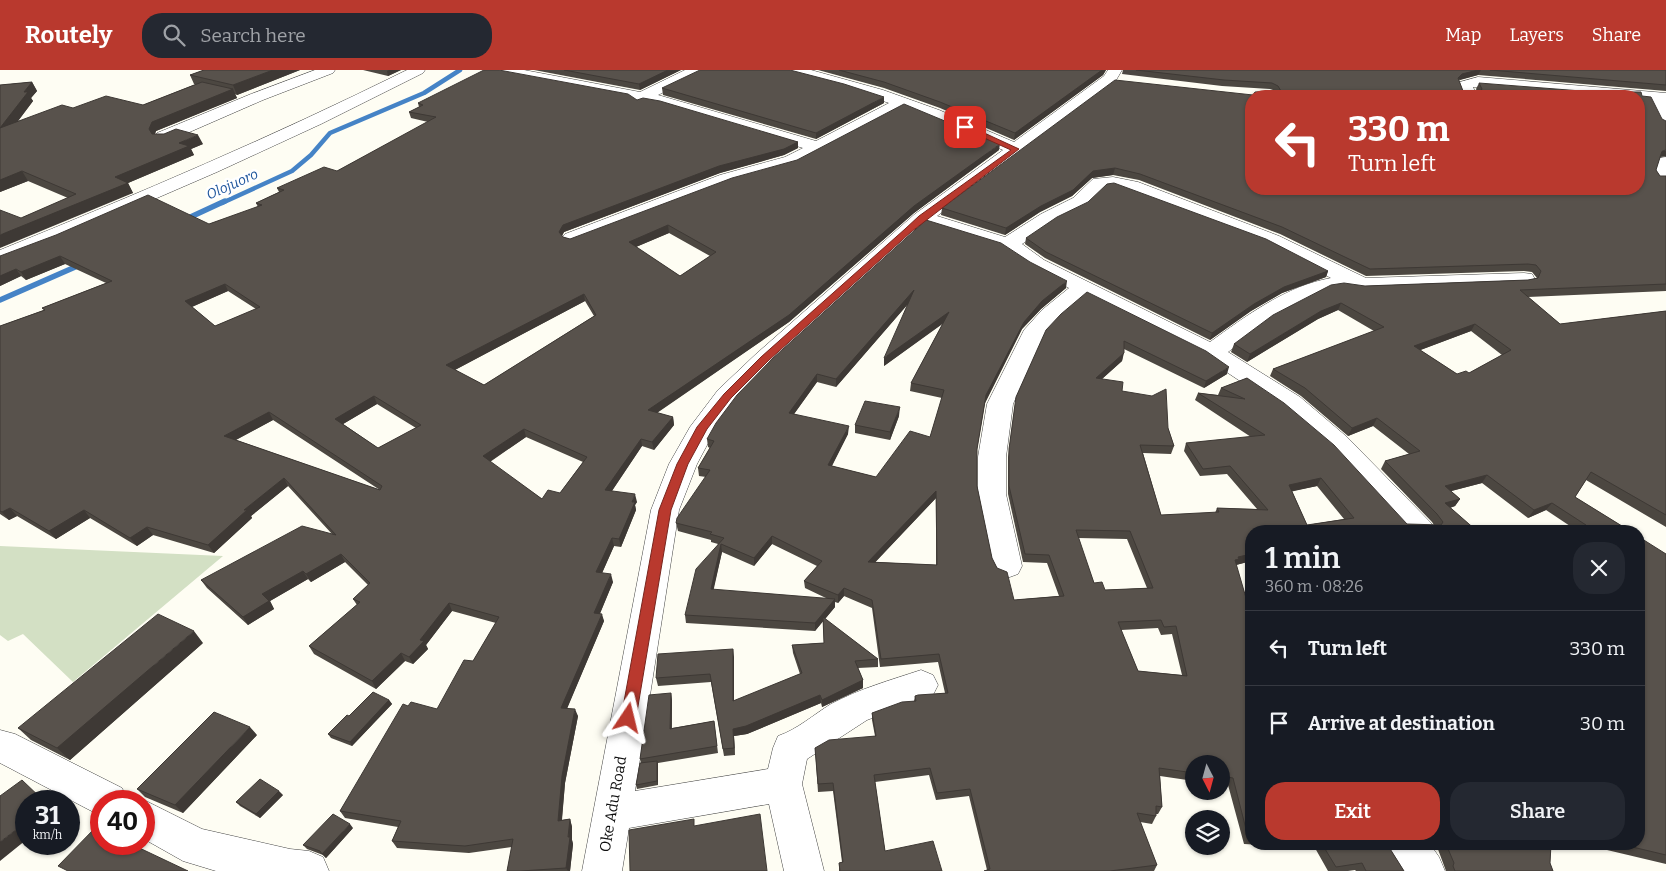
<!DOCTYPE html>
<meta charset="utf-8">
<style>
:root{--surface:#171b24;--page:#242831;--text:#f1f3f6;--muted:#9ea1a6;--line:#363941;--accent:#b9392e}
body{margin:0;font-family:Bitter,serif;background:var(--page);color:var(--text);height:100vh;display:flex;flex-direction:column;font-size:19px;white-space:nowrap}
*{box-sizing:border-box;margin:0}
p{font-size:16px;color:var(--muted)}
.icon{flex:none;width:28px;height:28px;fill:none;stroke:currentColor;stroke-width:2;stroke-linecap:round;stroke-linejoin:round}
.map{position:relative;flex:1;overflow:hidden}
.drawer{position:absolute;left:1245px;top:455px;width:400px;height:325px;display:flex;flex-direction:column;background:var(--surface);border-radius:20px;box-shadow:0 1px 4px #0004}
.drawer>*{flex:none}
.top-card{position:absolute;left:1245px;top:20px;width:400px;height:105px;border-radius:20px;box-shadow:0 1px 4px #0004;background:#b9392e;color:#fff;overflow:hidden}
.needle{width:32px;rotate:174deg}
.fabs{position:absolute;left:1185px;top:685px;display:grid;gap:10px}
.fabs a{display:grid;place-items:center;width:45px;height:45px;border-radius:50%;background:var(--surface);box-shadow:0 1px 4px #0004;font-size:25px}
.speed{position:absolute;left:15px;top:720px;display:flex;gap:10px;font-size:25px;font-weight:700;text-align:center}
.speed>*{display:grid;place-content:center;width:65px;height:65px;border-radius:50%;background:var(--surface);box-shadow:0 1px 4px #0004;line-height:1}
.speed small{font-size:12px;font-weight:400}
.speed .limit{border:8px solid #d22;background:#fff;color:#111}
.pin{position:absolute;display:grid;place-items:center;width:42px;height:42px;color:#fff;margin:-21px;border-radius:10px;box-shadow:0 2px 8px #0006}
.me{position:absolute;width:55px;margin:-28px;rotate:10deg;stroke-linejoin:round;filter:drop-shadow(0 0 4px #0008)}
.turn{display:flex;align-items:center;gap:18px;height:105px;padding:0 20px;font-size:22px}
.turn .icon{width:65px;height:65px;stroke-width:2.5}
.turn b{display:block;font-size:35px;line-height:42px}
.round{display:grid;place-items:center;flex:none;width:52px;height:52px;border-radius:20px;background:var(--page)}
.headline{display:flex;align-items:center;justify-content:space-between;height:85px;padding:0 20px}
h1{font-size:30px;font-weight:600;line-height:38px}
.action{display:flex;gap:10px;margin-top:auto;padding:10px 20px}
.action a{flex:1;height:58px;border-radius:20px;background:var(--accent);color:#fff;font-size:20px;font-weight:600;line-height:58px;text-align:center}
.action a+a{background:var(--page);color:var(--text)}
ul{padding:0;list-style:none}
li{display:flex;align-items:center;gap:15px;height:75px;padding:0 20px;border-top:1px solid var(--line)}
li div{flex:1}
li b{display:block;font-size:19px}
li em{font-style:normal}
header{display:flex;align-items:center;gap:30px;box-sizing:border-box;height:70px;padding:0 25px;background:var(--accent);color:#fff}
header strong{font-size:24px}
nav{display:flex;gap:28px;margin-inline-start:auto;font-size:18px}
.search{width:350px;height:45px;background:var(--page);display:flex;align-items:center;gap:12px;box-sizing:border-box;padding:0 18px;border-radius:20px;color:var(--muted);font-size:19px}
.map>svg:first-child{display:block}
</style>
<header>
<strong>Routely</strong>
<div class="search"><svg class="icon" aria-label="search" viewBox="0 0 24 24"><circle cx="10" cy="10" r="6"/><path d="M15 15l6 6"/></svg>Search here</div>
<nav><a>Map</a><a>Layers</a><a>Share</a></nav>
</header>
<div class="map">
<svg width="1666" height="801" viewBox="0 0 1666 801">
<rect width="100%" height="100%" fill="#fefdf3"/>
<!-- cemetery -->
<path fill="#d3e0c4" d="M0,476L223,486L73,612L23,564L8,571L0,565Z"/>
<g fill="none" stroke-linecap="round" stroke-linejoin="round">
<!-- stream-far1 -->
<path stroke="#4583c6" stroke-width="4.5" d="M222,133L292,101L311,85L330,63L424,23L460,0"/>
<!-- stream -->
<path stroke="#4583c6" stroke-width="5.5" d="M184,150L225,131
M0,230L82,194"/>
<!-- minor casing -->
<g stroke="#434343" stroke-width="1">
<path id="minor" d="M315,0H335L333,3L263,30L169,71H157L155,67L157,63L251,24Z
M407,0H425L423,3L321,54L217,102L60,170L0,193V180C138,124 274,66 407,0Z
M493,0H524L640,22L685,0H704L702,3L658,25L816,71L889,33L844,18L786,3L784,0H811L883,20L939,40L1014,72L1104,6L1108,0H1122L1115,12L937,146L1005,167L1041,144L1073,128L1093,109L1113,107L1138,112L1279,166L1366,208L1524,203L1532,204L1535,209L1532,214L1524,215L1362,221L1341,218L1327,221L1269,251L1228,282L1300,327L1347,367L1431,453L1436,461H1404L1329,379L1282,339L1204,287L1085,227L1058,250L1043,267L1013,334L1006,387V424L1022,496L1018,504L1007,508L996,504L992,496L978,424V387L987,334L1024,260L1042,240L1069,218L1030,198L1001,178L925,155L772,294L736,332L715,360L697,394L679,440L635,721L768,699L773,678L778,666C798,659 813,645 831,634C859,619 891,610 921,600L933,605L938,615L933,625L867,650L807,689L802,714L824,801H784L769,734L629,758L622,801H582L651,440L669,394L690,357L718,320L756,284L915,144L1003,80L904,38L797,95L732,113L572,174L565,172L562,168L565,164L720,105L785,87L803,78L661,35L644,32L638,34L632,32L630,29L500,4L495,3ZM1113,117L1125,120L1265,174L1331,208C1286,216 1246,246 1210,272L1044,190L1022,174L1055,152L1086,136L1105,118Z
M1478,7L1666,23V57L1660,55L1649,31L1639,30V26H1591L1478,17H1473L1477,26H1461L1457,15L1460,12Z
M1666,87V111H1656L1653,107L1660,88Z
M0,660L15,664L122,718L128,731H101V746L0,693Z
M144,730L202,759L290,779L309,781L323,787L329,801H216L183,791L144,769V731H142Z
M1387,774H1430L1439,787L1445,801H1402Z"/>
</g>
<!-- minor -->
<use href="#minor" fill="#fff" fill-rule="evenodd"/>
</g>
<!-- wall -->
<path fill="#4c4741" fill-rule="evenodd" d="M204,0H300L237,25L235,24L237,28L156,61L155,64L203,74L191,79L194,85L128,113L133,123L21,148L68,128L28,111L0,122V15L32,12L37,21L31,28L33,31L18,51L73,38L143,35L196,14H194L190,5Z
M363,0H401L388,6Z
M534,0H681L640,20Z
M818,0H1106L1103,5L1014,70L940,38L884,18Z
M1123,0H1666V21L1478,5L1459,10L1463,21L1477,22L1476,19L1479,13L1666,86L1660,87L1656,100L1660,106H1666V221L1528,227L1560,254L1666,241V457L1586,410L1575,427L1630,461L1576,460L1546,440L1528,448L1482,413L1451,421L1460,429L1455,436L1450,438L1477,461H1251V491L1236,495L1251,545V774H1387L1404,801H1356L1355,800L1348,801H1328L1315,778L1244,774L1228,715L1221,714V694H1194V711L1160,706L1162,737L1158,744H1156V746L1152,754L1140,752L1157,795L1154,801H984L987,800L969,726L936,730L929,705L875,712L885,781L942,801H839V793L842,792L833,721L818,722L815,678L875,666L872,650V643L914,631L915,626L945,623L938,592L880,597L872,538L844,526L838,533L835,532V537L825,549L878,589V597L858,598L863,610V618L822,637L821,633L747,664L734,666L735,685L724,686L711,612L658,616L656,608L734,587V631L800,604L793,583L792,575L824,573L823,551L815,561L686,553L685,545L718,474L711,472V470L678,461L676,453L706,407L699,406L698,398L710,378L708,377L707,369L926,150L1066,218L1041,239L1022,259L985,333L977,380V416L992,488L1014,530L1059,526L1047,493L1023,492L1008,424V387L1015,335L1061,244L1227,304L1204,318L1124,279L1122,291L1102,309L1122,321L1168,358L1174,376L1171,384L1143,383L1161,445L1215,443L1217,438L1257,439L1227,404L1200,406L1184,381L1186,373L1251,367L1195,330L1198,323L1218,325L1221,318L1247,308L1407,454L1434,455L1432,452L1381,399L1385,391L1409,384L1373,356L1348,366L1301,326L1270,306L1273,299L1374,261L1338,240L1318,249L1247,292L1231,282L1234,274L1365,216L1528,210L1537,208L1532,202L1524,201L1366,206L1280,164L1139,110L1113,105L1092,108L1072,126L1040,142L1005,165L941,145L942,138L1253,25L1276,21L1270,19L1222,16L1122,4ZM908,234L884,296L943,253L911,313L910,321L942,328L930,367L876,407L832,396L848,364L794,344L817,312L836,317ZM1471,261L1502,285L1469,303L1457,304L1420,280ZM1317,416L1344,449L1307,455L1292,421ZM936,428V495L875,492ZM1078,468L1127,469L1147,518L1105,520L1094,513ZM772,474L817,496L804,511L805,518L828,529L713,520L722,482L754,496ZM1158,558L1161,565L1172,564L1182,605L1138,601L1121,560Z
M662,18L884,33L816,69L663,25Z
M637,30L798,72V78L784,85L720,103L564,162L562,166L563,167L570,169L999,80L914,143L789,252L657,343L673,347L674,355L654,380L642,376L612,421L637,432L635,435L636,440L621,477L614,476L602,503L613,512L600,543L604,551L567,638L578,646L565,713L562,750L570,749L572,757V770L573,774L570,801H507L512,777L469,783L397,778L392,771L398,757L345,748L340,741L408,636L437,639L473,591L496,553L452,541L426,575L428,579L413,594L405,591L376,619L314,584L309,576L357,535L353,529L368,515L345,492L311,512L308,509L270,531L274,539L248,555L207,518L201,510L332,464L288,416L251,446L252,448L214,483L153,465L137,476L90,448L56,469L17,446L9,450L0,444V256L44,240L42,238L106,213L65,194L26,210L21,206L0,216V186L209,154L258,137L256,133L279,122L277,118L337,101L428,52L411,48L409,42L419,37L418,33ZM669,163L710,186L680,206L636,177ZM228,221L256,239L215,256L192,237ZM585,231L594,246L484,315L455,300ZM377,334L416,358L378,378L343,354ZM273,350L380,420L236,370ZM526,367L583,392L560,423L542,429L490,392Z
M1026,168L1328,201L1326,207L1282,223L1251,241L1210,270L1045,188L1025,174Z
M899,346L890,370L855,363V355Z
M1666,484V794L1607,780L1605,774H1639Z
M203,573L70,690L31,670L18,658Z
M671,623L672,631V658L714,651L718,683L658,693V715L637,719L636,715L641,693L640,689Z
M389,630L392,634L352,676L331,668L328,664L349,646Z
M257,665L183,743L145,727L137,719Z
M283,725L260,748L240,736L236,732Z
M353,758L326,788L323,785L307,779L303,775Z
M1436,774H1551L1550,793L1553,801H1446Z"/>
<!-- shaded-wall -->
<path fill="#3e3935" d="M273,0H300L237,25L233,15Z
M389,0H401L388,6L387,1Z
M668,0H681L640,20L639,14Z
M1102,0H1106L1103,5L1014,70L1015,63Z
M1478,0H1481L1478,5L1460,10L1458,8L1462,4Z
M32,12L37,21L31,28L33,31L6,67L0,58L24,22Z
M233,19L237,28L156,61L153,68L149,59L152,52Z
M884,27V33L816,69V63Z
M198,65L203,74L191,79L194,85L128,113L133,123L0,178V165L179,73Z
M798,72V78L784,85L720,103L564,162L560,169L559,162L563,155L719,96Z
M1000,74L999,80L914,143L789,252L649,348L648,340L914,136Z
M1666,80V86L1658,87L1662,81Z
M1115,98L1113,105L1092,108L1072,126L1040,142L1005,165L1006,158L1093,101Z
M22,101L28,111L0,122V110Z
M668,155L669,163L631,179L629,172Z
M60,186L65,194L26,210L21,202Z
M16,199L21,206L0,216V206Z
M1328,201L1326,207L1282,223L1251,241L1210,270L1212,263L1254,234L1284,217Z
M1067,211L1066,218L1041,239L1022,259L985,333L986,325L1024,252L1042,231Z
M225,214L228,221L189,238L185,231Z
M914,220V227L836,317V309Z
M584,224L585,231L449,303L446,295Z
M1341,233L1338,240L1318,249L1247,292L1250,284L1321,241Z
M949,242L948,250L884,296V288Z
M1475,254L1471,261L1410,284L1414,276Z
M1124,283L1122,291L1094,316L1096,308Z
M1229,297L1227,304L1204,318L1206,311Z
M817,304V312L789,351V343Z
M374,326L377,334L338,357L335,349Z
M900,337L899,346L890,370V362Z
M269,342L273,350L228,374L224,366Z
M673,347L674,355L654,380L652,372Z
M1377,348L1373,356L1348,366L1352,358Z
M849,356L848,364L828,403V395Z
M524,359L526,367L486,394L483,386Z
M641,369L642,376L607,428L605,420Z
M1487,405L1482,413L1440,424L1445,416Z
M284,408L288,416L251,446L252,448L214,483L208,475L244,440Z
M1321,408L1317,416L1285,423L1289,415Z
M936,421V428L868,500V492Z
M635,424L637,432L635,435L636,440L621,477L619,469L632,432Z
M1460,429L1455,436L1440,441L1445,433Z
M1552,433L1546,440L1528,448L1534,440Z
M10,438L17,446L9,450L2,442Z
M84,440L90,448L56,469L49,461Z
M147,457L153,465L137,476L130,468Z
M772,466V474L754,496V488Z
M612,468L614,476L599,510L596,502Z
M721,474L722,482L712,527L711,519Z
M341,484L345,492L311,512L306,504Z
M1251,484V491L1236,495L1235,490L1238,487Z
M303,501L308,509L270,531L274,539L248,555L243,547L262,524Z
M611,504L613,512L597,551L594,543Z
M844,518V526L838,533V525Z
M835,529V537L815,561V553Z
M449,533L452,541L426,575L428,579L413,594L409,587L420,570Z
M602,544L604,551L564,646L561,638Z
M194,561L203,573L70,690L57,678Z
M733,579L734,587V639L733,631Z
M401,583L405,591L376,619L372,611Z
M863,610V618L822,637V630Z
M671,623L672,631L671,666L670,659Z
M820,625L821,633L747,664L734,666L735,685L734,678L733,659Z
M389,630L392,634L352,676L350,672Z
M575,639L578,646L565,713L561,758L558,751L562,706Z
M250,657L257,665L183,743L175,735Z
M657,691L658,695V715L657,711Z
M279,721L283,725L260,748L256,744Z
M570,749L572,757V770L573,774L570,801H568L566,798Z
M26,752V770L0,791V772Z
M350,754L353,758L326,788L322,784Z"/>
<!-- building -->
<path fill="#58524c" stroke="#3e3935" fill-rule="evenodd" d="M204,0H273L233,15L190,5Z
M484,0H499L628,24L637,30L643,28L660,31L798,72L784,79L719,96L563,155L559,162L563,167L570,169L732,108L797,90L904,34L1000,74L914,136L789,245L648,340L673,347L652,372L641,369L605,420L635,424L632,432H635L619,469L612,468L596,502L611,504L594,543L602,544L561,638L575,639L562,706L558,751L570,749L568,767H570L566,798L521,801H507L513,769L465,776L392,771L401,751L340,741L403,634L408,636L411,632L437,639L464,590L473,591L499,547L449,533L420,570L424,571L409,587L401,583L372,611L309,576L360,532L353,529L370,513L341,484L306,504L303,501L262,524L269,531L243,547L201,510L302,456L336,465L284,408L244,440H247L208,475L147,457L130,468L84,440L49,461L10,438L2,442L0,441V256L45,240L42,238L112,211L60,186L21,202L16,199L0,206V186L56,165L148,125L209,154L262,135L256,133L284,120L277,118L324,97L337,101L436,47L409,42L423,35L418,33ZM668,155L716,182L680,206L629,172ZM225,214L260,237L215,256L185,231ZM584,224L596,245L484,315L446,295ZM374,326L421,355L378,378L335,349ZM269,342L382,416L380,420L224,366ZM524,359L587,387L560,423L548,420L542,429L483,386Z
M564,0H668L639,14Z
M700,0H790L844,14L884,27L816,63L662,18Z
M839,0H1102L1015,63L940,32L884,12Z
M1136,0H1478L1462,4L1458,8L1463,21L1480,22L1482,19L1479,13L1594,22H1641L1642,26L1651,27L1662,49L1666,51V80L1662,81L1656,100L1660,106H1666V214L1520,220L1560,254L1666,241V445L1591,402L1575,427L1630,461H1575L1586,455L1552,433L1534,440L1487,405L1445,416L1460,429L1445,433L1477,461H1251V484L1238,487L1239,489L1235,490L1251,545V767H1248L1233,708L1221,706V694H1194V703L1159,698L1162,737L1156,736V746L1137,743L1157,795L1110,801H984L990,799L970,719L937,723L930,698L874,705L885,781L933,771L942,801H840L839,793L843,792L833,713L818,714L815,678L829,670L876,666L872,643L902,632L916,631L915,626L918,625L948,623L939,584L881,589L872,530L844,518L838,525L804,511L822,491L772,466L754,488L721,474L711,519L835,529L815,553L685,545L696,499L724,468L710,464L712,462L676,453L677,448L710,400L698,398L714,371L707,369L716,353L737,325L773,288L926,150L1001,173L1030,192L1067,211L1042,231L1024,252L986,325L977,379V416L992,488L997,498L1007,502L1014,530L1064,526L1049,485L1025,484L1009,416V379L1016,327L1046,260L1061,244L1087,222L1206,281L1229,297L1206,311L1124,271V283L1096,308L1123,312L1122,321L1152,326L1166,319L1168,358L1174,376L1140,375L1161,445L1219,442L1217,438L1268,440L1230,396L1203,399L1186,373L1265,365L1198,323L1245,329L1221,318L1247,308L1284,333L1334,375L1407,454L1441,455L1443,452L1437,444L1385,391L1420,381L1377,348L1352,358L1305,318L1273,299L1384,257L1341,233L1321,241L1250,284L1234,274L1273,245L1331,215L1344,213L1365,216L1528,210L1538,208L1541,201L1536,195L1528,194L1370,199L1282,157L1140,104L1115,98L1093,101L1073,120L1041,136L1006,158L942,138L1115,10L1253,25L1255,22L1281,21L1278,16L1272,13L1224,10ZM1251,26H1639V119H1251ZM914,220L884,288L949,242L911,313L944,320L930,367L910,361L876,407L828,395L849,356L789,343L817,304L836,309ZM1475,254L1511,280L1469,303L1466,301L1457,304L1414,276ZM1321,408L1354,448L1307,455L1289,415ZM936,421L937,495L868,492ZM1076,460L1130,461L1153,518L1105,520L1102,512L1094,513ZM1161,550L1164,557L1176,556L1187,606L1138,601L1118,552Z
M1490,0H1666V15Z
M32,12L24,22H28L0,58L62,35L73,38L106,26L143,35L202,12L233,19L152,52L149,59L152,64H164L176,59L198,65L179,73L189,76L115,107L128,113L0,165V140L21,148L76,124L22,101L0,110V15Z
M1114,113L1266,169L1328,201L1284,217L1254,234L1212,263L1046,182L1026,168L1057,147L1088,132L1107,114Z
M865,331L900,337L890,362L855,355Z
M1639,467L1666,484V785L1620,774H1639Z
M158,544L194,561L57,678L18,658Z
M823,547L878,589L855,591L863,610L822,630L820,625L746,656L733,659L734,678L723,679L710,604L656,608L658,584L733,579V631L802,603L792,575L824,573Z
M373,622L389,630L350,672L328,664L347,645L349,646Z
M671,623L670,659L714,651L717,676L640,689L649,625Z
M214,642L250,657L175,735L137,719Z
M657,691V711L636,715L640,693Z
M260,709L279,721L256,744L236,732Z
M22,710L44,731H26V752L0,772V726Z
M333,744L350,754L322,784L320,781L303,775Z
M760,744L767,801H630L629,760L694,749V756Z
M96,757L101,760V774H131L188,801H68L58,796Z
M1322,774H1387L1404,801H1366L1362,793L1336,797Z
M1446,774H1551L1550,793L1553,801H1455L1453,796L1454,793Z"/>
<!-- route -->
<path fill="#b9392e" stroke="#78251e" d="M962,55H967L1019,79L911,162L768,291L731,328L707,359L688,394L671,440L636,648L633,653L628,654L623,653L621,648L659,440L677,394L697,357L724,324L761,287L905,159L919,146L1011,80L962,58Z"/>
<g text-anchor="middle" stroke-width="5" stroke-linejoin="round" paint-order="stroke">
<!-- far-water labels -->
<g font-size="14" font-style="italic" fill="#1e559c" stroke="#fff">
<text transform="translate(232 114) rotate(-24)" y="5">Olojuoro</text>
</g>
<!-- street labels -->
<g font-size="15" fill="#101010" stroke="#fff">
<text transform="translate(613 734) rotate(-80)" y="5">Oke Adu Road</text>
</g>
</g>
</svg>
<div class="fabs">
<a><svg class="needle" viewBox="-14 -14 28 28"><path d="M0-13l5 13h-10z" fill="#e53935"/><path d="M0 13l5-13h-10z" fill="#9ea1a6"/></svg></a>
<a><svg class="icon" aria-label="layers" viewBox="0 0 24 24"><path d="M12 4l9 5-9 5-9-5zM3 14l9 5 9-5"/></svg></a>
</div>
<div class="speed"><div>31<small>km/h</small></div><div class="limit">40</div></div>
<div class="pin" style="left:965px;top:57px;background:#d93025"><svg class="icon" aria-label="arrive" viewBox="0 0 24 24"><path d="M6 21V4h12l-3 4 3 4H6"/></svg></div>
<svg class="me" style="left:628px;top:648px" viewBox="-20 -20 40 40"><path d="M0-17L14 15 0 8-14 15z" fill="#b9392e" stroke="#fff" stroke-width="4"/></svg>
<div class="top-card">
<div class="turn"><svg class="icon" aria-label="left" viewBox="0 0 24 24"><path d="M17 20v-9H6M10 6l-5 5 5 5"/></svg><div><b>330 m</b>Turn left</div></div>
</div>
<section class="drawer">
<div class="headline"><div><h1>1 min</h1><p>360 m · 08:26</p></div><a class="round"><svg class="icon" aria-label="close" viewBox="0 0 24 24"><path d="M6 6l12 12M18 6L6 18"/></svg></a></div>
<ul>
<li><svg class="icon" aria-label="left" viewBox="0 0 24 24"><path d="M17 20v-9H6M10 6l-5 5 5 5"/></svg><div><b>Turn left</b></div><em>330 m</em></li>
<li><svg class="icon" aria-label="arrive" viewBox="0 0 24 24"><path d="M6 21V4h12l-3 4 3 4H6"/></svg><div><b>Arrive at destination</b></div><em>30 m</em></li>
</ul>
<div class="action"><a>Exit</a><a>Share</a></div>
</section>
</div>
